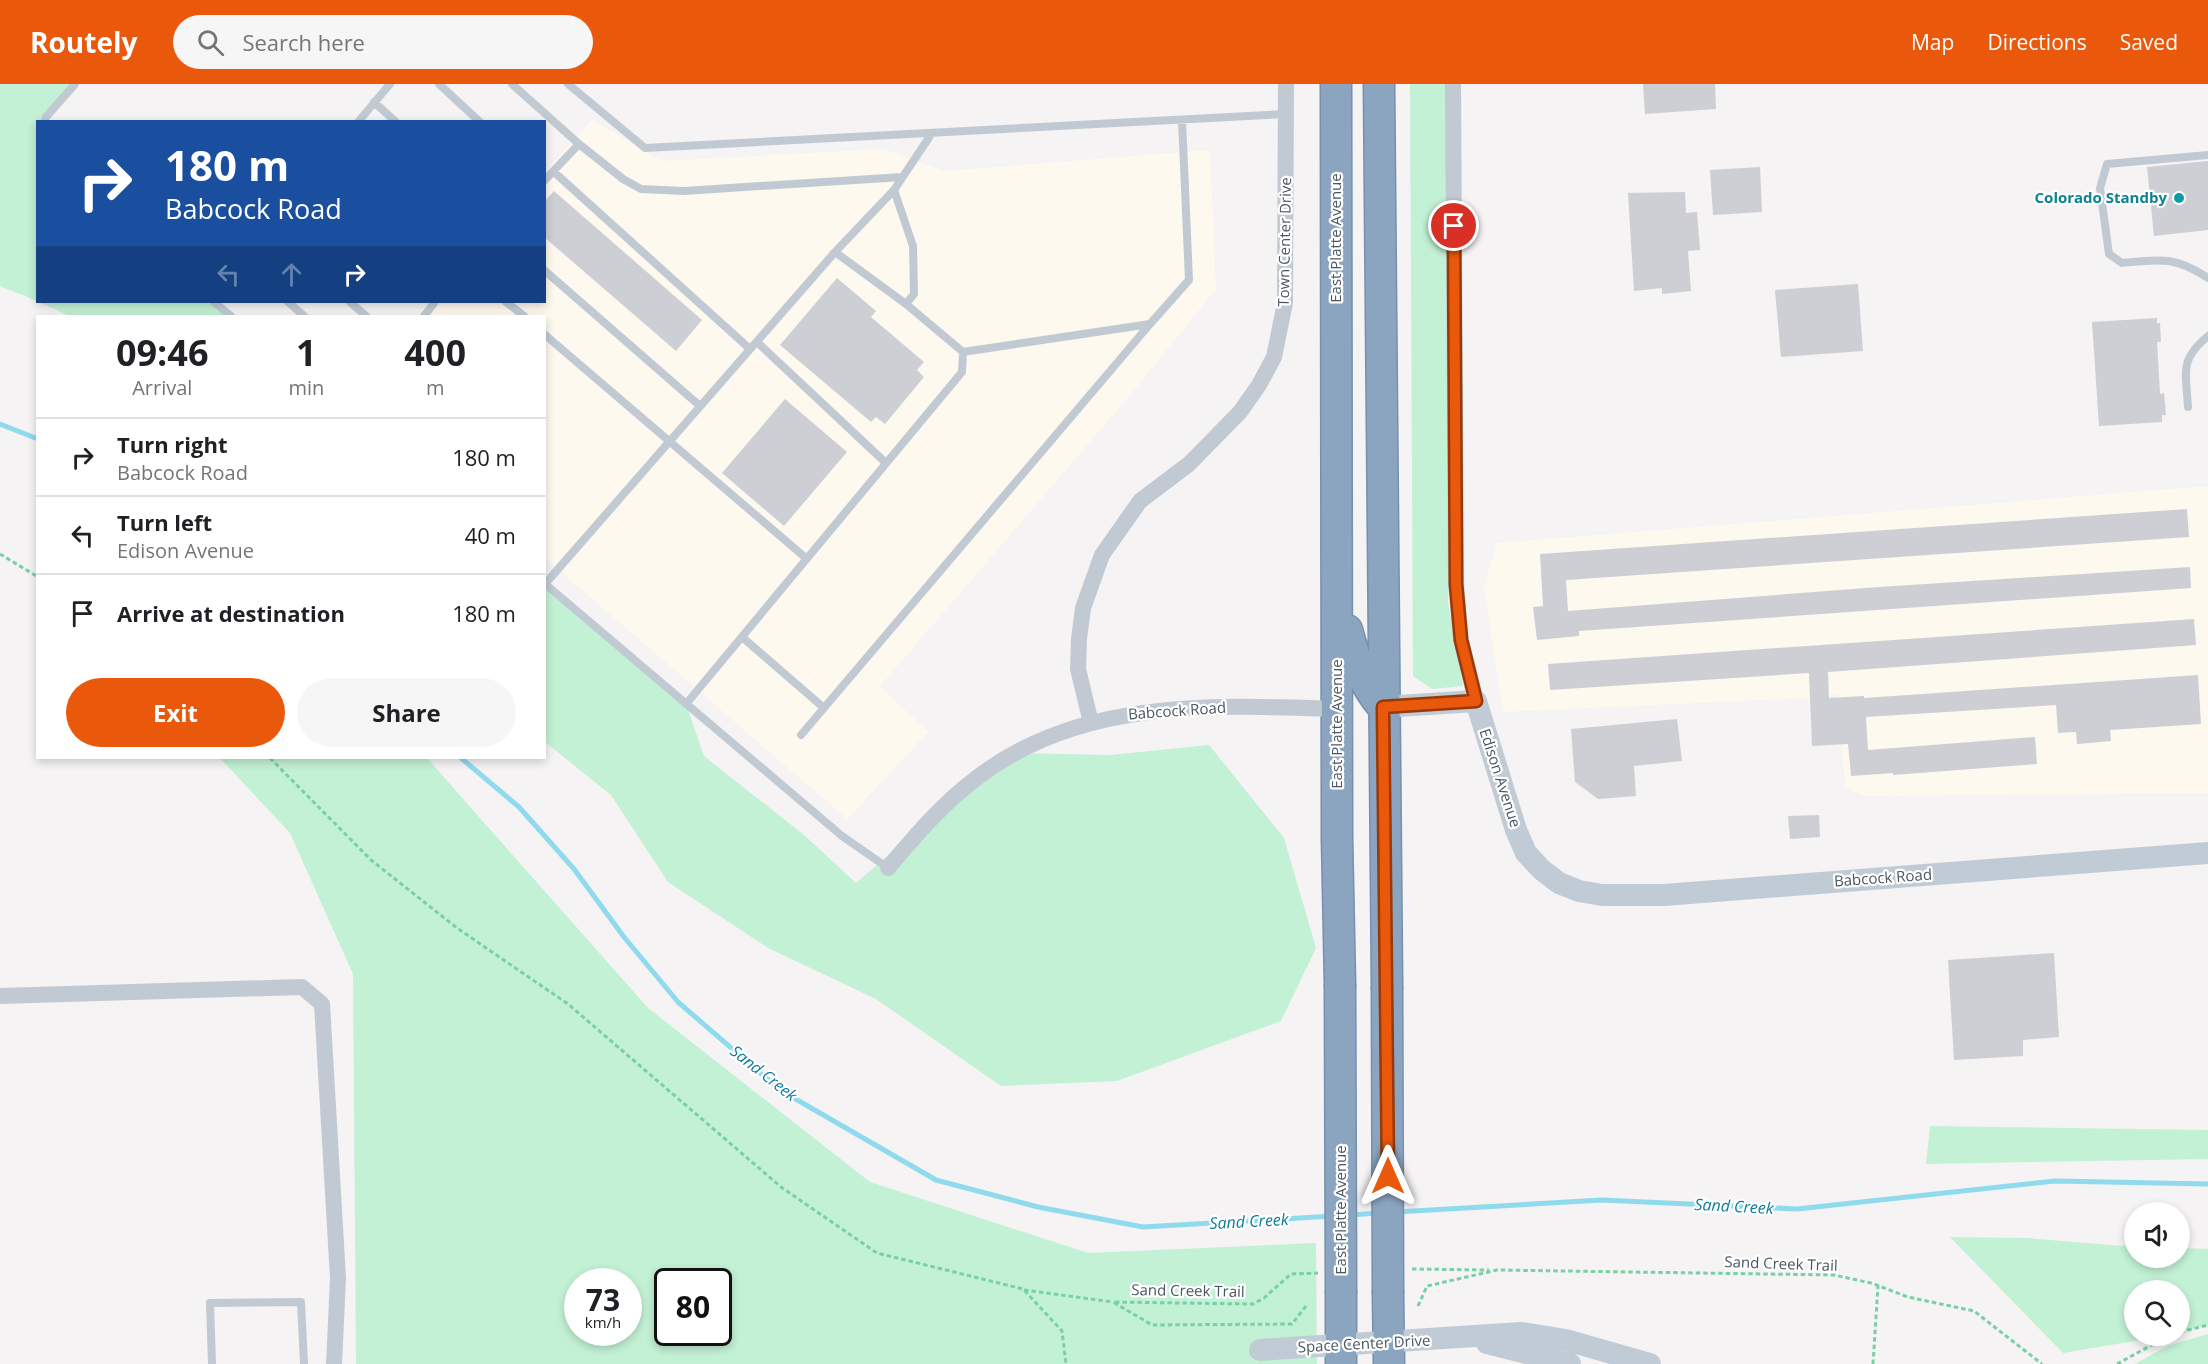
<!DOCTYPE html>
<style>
:root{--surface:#fff;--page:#f6f6f6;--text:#202124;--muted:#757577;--line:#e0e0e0;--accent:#ea580c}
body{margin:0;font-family:"Open Sans",sans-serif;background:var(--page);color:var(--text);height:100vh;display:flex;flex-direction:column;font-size:22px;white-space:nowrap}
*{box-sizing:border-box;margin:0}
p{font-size:20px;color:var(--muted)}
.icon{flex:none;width:33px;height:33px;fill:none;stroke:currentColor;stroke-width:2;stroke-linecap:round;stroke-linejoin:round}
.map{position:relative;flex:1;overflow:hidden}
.sheet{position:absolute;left:36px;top:231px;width:510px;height:444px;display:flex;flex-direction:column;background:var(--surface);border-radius:0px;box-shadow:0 3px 9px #0003}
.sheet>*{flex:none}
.top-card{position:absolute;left:36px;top:36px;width:510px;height:183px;border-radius:0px;box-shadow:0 3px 9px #0003;background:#1a4fa0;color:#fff;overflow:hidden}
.buttons{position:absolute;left:2124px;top:1118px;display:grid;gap:12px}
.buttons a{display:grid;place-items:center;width:66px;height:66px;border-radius:50%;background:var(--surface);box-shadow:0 3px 9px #0003;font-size:30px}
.speed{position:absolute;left:564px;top:1184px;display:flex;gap:12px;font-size:30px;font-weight:700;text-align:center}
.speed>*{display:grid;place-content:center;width:78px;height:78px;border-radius:50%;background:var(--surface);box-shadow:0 3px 9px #0003;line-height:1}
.speed small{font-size:15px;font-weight:400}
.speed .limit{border:3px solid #111;border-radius:9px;background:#fff;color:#111}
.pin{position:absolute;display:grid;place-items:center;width:51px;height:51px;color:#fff;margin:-26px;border:3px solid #fff;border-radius:50%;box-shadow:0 2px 6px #0007}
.me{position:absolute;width:66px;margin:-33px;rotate:0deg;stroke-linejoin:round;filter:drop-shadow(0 0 4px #0008)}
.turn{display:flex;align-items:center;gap:21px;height:126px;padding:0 30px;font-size:27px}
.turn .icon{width:78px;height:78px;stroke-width:2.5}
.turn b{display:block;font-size:42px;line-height:51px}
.lanes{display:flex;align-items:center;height:57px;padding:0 30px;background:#0003;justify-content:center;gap:30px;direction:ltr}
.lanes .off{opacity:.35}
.eta{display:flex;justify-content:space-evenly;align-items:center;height:102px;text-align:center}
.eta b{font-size:36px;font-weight:700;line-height:42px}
.primary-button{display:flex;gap:12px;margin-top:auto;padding:12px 30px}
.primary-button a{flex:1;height:69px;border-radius:36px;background:var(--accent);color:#fff;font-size:24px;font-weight:700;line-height:69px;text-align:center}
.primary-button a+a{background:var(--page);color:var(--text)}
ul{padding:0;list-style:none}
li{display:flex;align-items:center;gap:18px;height:78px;padding:0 30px;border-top:2px solid var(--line)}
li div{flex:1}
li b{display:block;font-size:22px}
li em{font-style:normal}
header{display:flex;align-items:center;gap:36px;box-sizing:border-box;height:84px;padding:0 30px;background:var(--accent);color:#fff}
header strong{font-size:28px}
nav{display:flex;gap:33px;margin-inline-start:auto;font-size:21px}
.search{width:420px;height:54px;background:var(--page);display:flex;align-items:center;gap:15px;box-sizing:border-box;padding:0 21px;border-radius:33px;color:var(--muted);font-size:22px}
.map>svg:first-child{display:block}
</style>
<header>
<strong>Routely</strong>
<div class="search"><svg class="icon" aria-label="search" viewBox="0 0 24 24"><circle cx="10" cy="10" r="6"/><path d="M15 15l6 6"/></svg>Search here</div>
<nav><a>Map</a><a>Directions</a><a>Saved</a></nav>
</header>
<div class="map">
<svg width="2208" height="1280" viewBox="0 0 2208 1280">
<rect width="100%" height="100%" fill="#f5f3f3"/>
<!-- commercial -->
<path fill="#fdf9ef" d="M592,36L662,77L883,65L945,87L1210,66L1216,205L1127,315L880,602L928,648L847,735L545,474L544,232H416L429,218H544L545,88Z
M2208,402V709L1863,712L1845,702L1838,610L1810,614L1503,628L1484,504L1496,459Z"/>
<!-- green -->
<path fill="#c3f1d5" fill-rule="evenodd" d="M0,0H73L45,37L38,38L37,217L0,202Z
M1410,0H1451L1454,223L1448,519L1463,602L1432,605L1413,592Z
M39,218H214L231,232H69Z
M544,499L686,620L704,672L804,751L856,799L925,739L1015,669L1110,671L1209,661L1284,754L1316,864L1281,937L1117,997L1001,1002L876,915L768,864L668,798L611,711L545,658Z
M220,674H427L648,924L870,1098L1088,1169L1316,1159L1317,1280H356L353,890L290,749ZM578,1197H628V1248H578ZM668,1197H718V1248H668Z
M1930,1042L2208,1046V1075L1926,1080Z
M1950,1153L2027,1154L2134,1163V1173H2180V1164L2208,1165V1241L2180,1248V1206H2134V1251H2170L2063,1269Z
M2208,1250V1280H2135L2167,1262Z"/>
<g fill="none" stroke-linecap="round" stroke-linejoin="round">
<!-- stream -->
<path stroke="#90daee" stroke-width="5" d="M0,340L38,355
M461,674L519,723L574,785L624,853L678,918L780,1006L936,1096L1038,1123L1143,1143L1333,1132
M1396,1128L1602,1116L1797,1125L2055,1097L2208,1100
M1351,1131L1377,1129"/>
</g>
<!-- building -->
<path fill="#cdcfd5" d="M1643,0H1715L1716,25L1645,30Z
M2208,77V146L2154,152L2147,83Z
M1760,83L1762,128L1713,131L1710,86Z
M554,107L702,236L676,267L544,153V118Z
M1685,108L1686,129L1697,128L1700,166L1688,167L1691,207L1662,210V204L1634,207L1628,109Z
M837,194L876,227L871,233L924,278L917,286L924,293L885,340L876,333L871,338L780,261Z
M1858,200L1863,267L1781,273L1775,206Z
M2157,234V239H2160L2161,258H2157L2160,310L2164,309L2166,331H2162V338L2099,342L2092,238Z
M785,315L847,368L784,442L722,389Z
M2187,425L2189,453L1566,496L1568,527L1879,503L2190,483L2191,504L1579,547V552L1537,556L1533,523L1543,522L1540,470Z
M2194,535L2196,561L1828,588L1829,614L1864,612V614L2198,591L2201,640L2110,646L2111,657L2077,660L2076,648L2058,649L2056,621L1866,633L1868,666L2035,653L2037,680L1893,691V689L1851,692L1848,660L1812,662L1809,589L1550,606L1548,580Z
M1677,635L1682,677L1634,682L1636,712L1598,715L1575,698L1571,645Z
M1819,731L1820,753L1790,755L1788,732Z
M2054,869L2059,953L2023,956V972L1954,976L1948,876Z"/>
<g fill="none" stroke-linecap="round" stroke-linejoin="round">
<!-- highway casing -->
<g stroke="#7690ad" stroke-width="33">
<path id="highway" d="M1336,0L1337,754L1340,900
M1379,0L1387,902
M1347,546C1355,576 1363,600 1383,623
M1388,1210L1389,1280
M1341,1280V1209"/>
</g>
<!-- path -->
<path stroke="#7ad0a6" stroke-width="3" stroke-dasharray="4.5 3" stroke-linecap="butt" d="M0,470L38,493
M270,674L371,776L457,844L568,920L781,1103L877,1169L1023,1205L1062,1247L1066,1280
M1412,1185L1489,1186
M1024,1206L1113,1218
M1306,1222L1292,1240L1152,1241L1113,1218L1253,1220L1264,1214L1291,1190L1318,1189
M1418,1222L1427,1202L1497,1186L1834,1191L1871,1199L1908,1213L1974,1227L2042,1280
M2180,1248L2208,1241
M1873,1280L1878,1202
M2117,1280L2170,1251"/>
<!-- lane -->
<path stroke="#c1cad2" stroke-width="8" d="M439,0L480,38
M512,0L579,60L544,97
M568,0L645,64L1286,30
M374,18L396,38
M45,38L46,33L75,0
M358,38L390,0
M579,60L623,95L641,105L684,107L902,93
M2208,71L2107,80L2100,104L2109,170L2122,179C2160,175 2175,172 2208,194
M554,88L750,265
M835,168L894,106
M544,186L700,322
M214,218L231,232
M288,218L304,232
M350,218L366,232
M506,218L524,232
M906,220L914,210L913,162L894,106L932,49
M424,232L434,219
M1150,240L1189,196L1182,36
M544,250L807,475
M757,258L886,379
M2188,323C2186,287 2179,276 2208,252
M544,499L842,752L888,784
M545,500L835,168L906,220L963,268L962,288L686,620
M742,553L824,624
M801,651L1150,240L963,268
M212,1280L210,1219L301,1218L304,1280"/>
<!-- street -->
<path stroke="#c1cad2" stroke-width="16" d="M1453,0L1456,500L1461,556L1476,617
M1091,639L1078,585L1079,555L1083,524L1102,471L1140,417L1189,380L1240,328L1259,301L1274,273L1285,219L1286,0
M888,784C916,751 943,719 978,693C1081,614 1215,621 1337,625
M0,912L302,903L322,920L338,1194L334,1280"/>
<!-- secondary -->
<path stroke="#c1cbd6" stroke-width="22" d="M1383,623L1476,617L1516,746L1526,769L1542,786L1559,799L1579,807L1602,811H1664L2208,769
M1487,1259L1570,1280
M1260,1266L1521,1249L1566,1256L1650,1280"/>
<!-- highway -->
<use href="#highway" stroke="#8ba5c1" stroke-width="30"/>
<!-- highway-bridge casing -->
<g stroke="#7690ad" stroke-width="33" stroke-linecap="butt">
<path id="highway-bridge" d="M1340,900L1341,1209
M1387,902L1388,1210"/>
</g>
<!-- highway-bridge -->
<use href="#highway-bridge" stroke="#8ba5c1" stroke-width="30"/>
</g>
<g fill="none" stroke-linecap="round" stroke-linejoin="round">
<!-- route casing -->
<g stroke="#983908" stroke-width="15">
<path id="route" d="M1388,1092L1383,623L1476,617L1461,556L1456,500L1454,142"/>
</g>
<!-- route -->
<use href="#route" stroke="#ea580c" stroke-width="10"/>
</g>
<!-- markers -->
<circle fill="#0f9aa8" stroke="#fff" stroke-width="2" cx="2179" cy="114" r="6"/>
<g text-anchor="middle" stroke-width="4.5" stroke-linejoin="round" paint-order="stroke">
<!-- culture labels -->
<g font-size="15" font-weight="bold" fill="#0d838f" stroke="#fff" text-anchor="end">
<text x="2167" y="119">Colorado Standby</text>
</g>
<!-- street labels -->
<g font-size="15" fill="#4a5661" stroke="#fff">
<text transform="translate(1336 154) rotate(-90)" y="5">East Platte Avenue</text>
<text transform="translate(1285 158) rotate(-89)" y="5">Town Center Drive</text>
<text transform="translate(1177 627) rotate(-4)" y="5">Babcock Road</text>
<text transform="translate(1337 640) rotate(-90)" y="5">East Platte Avenue</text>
<text transform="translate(1500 694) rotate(72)" y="5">Edison Avenue</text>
<text transform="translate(1883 794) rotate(-4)" y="5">Babcock Road</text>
<text transform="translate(1341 1126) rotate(-90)" y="5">East Platte Avenue</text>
<text transform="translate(1781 1180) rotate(2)" y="5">Sand Creek Trail</text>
<text transform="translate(1188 1207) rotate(1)" y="5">Sand Creek Trail</text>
<text transform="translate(1364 1260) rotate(-3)" y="5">Space Center Drive</text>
</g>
<!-- water labels -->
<g font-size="16" font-style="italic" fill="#0c7c9b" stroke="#fff">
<text transform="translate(764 989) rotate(38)" y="6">Sand Creek</text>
<text transform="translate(1734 1122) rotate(3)" y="6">Sand Creek</text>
<text transform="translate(1249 1137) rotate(-3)" y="6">Sand Creek</text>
</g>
</g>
</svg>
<div class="buttons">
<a><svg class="icon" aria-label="sound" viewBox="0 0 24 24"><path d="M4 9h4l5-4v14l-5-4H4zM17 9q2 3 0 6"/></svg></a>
<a><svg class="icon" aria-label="search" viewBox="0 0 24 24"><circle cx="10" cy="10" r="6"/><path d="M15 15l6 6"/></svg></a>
</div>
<div class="speed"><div>73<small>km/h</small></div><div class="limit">80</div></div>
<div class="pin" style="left:1454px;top:142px;background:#d93025"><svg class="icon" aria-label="arrive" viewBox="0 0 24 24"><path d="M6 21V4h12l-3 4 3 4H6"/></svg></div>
<svg class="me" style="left:1388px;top:1092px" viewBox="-20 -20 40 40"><path d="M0-17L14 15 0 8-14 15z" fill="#ea580c" stroke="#fff" stroke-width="4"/></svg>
<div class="top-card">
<div class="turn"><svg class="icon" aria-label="right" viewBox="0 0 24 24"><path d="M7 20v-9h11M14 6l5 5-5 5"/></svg><div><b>180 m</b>Babcock Road</div></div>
<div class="lanes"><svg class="icon off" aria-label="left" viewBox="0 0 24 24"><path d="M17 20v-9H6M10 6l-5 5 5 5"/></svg><svg class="icon off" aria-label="ahead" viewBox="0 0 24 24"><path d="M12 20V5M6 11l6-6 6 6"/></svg><svg class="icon" aria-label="right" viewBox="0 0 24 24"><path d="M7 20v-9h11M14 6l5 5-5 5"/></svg></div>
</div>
<section class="sheet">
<div class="eta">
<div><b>09:46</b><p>Arrival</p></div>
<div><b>1</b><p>min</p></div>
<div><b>400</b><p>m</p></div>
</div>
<ul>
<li><svg class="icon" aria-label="right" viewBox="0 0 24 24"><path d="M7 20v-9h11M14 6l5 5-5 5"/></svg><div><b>Turn right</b><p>Babcock Road</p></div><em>180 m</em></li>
<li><svg class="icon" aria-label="left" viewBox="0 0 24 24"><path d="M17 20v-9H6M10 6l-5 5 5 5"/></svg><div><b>Turn left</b><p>Edison Avenue</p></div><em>40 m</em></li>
<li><svg class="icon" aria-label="arrive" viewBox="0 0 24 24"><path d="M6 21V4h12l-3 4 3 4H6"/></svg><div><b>Arrive at destination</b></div><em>180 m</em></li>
</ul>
<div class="primary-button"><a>Exit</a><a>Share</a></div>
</section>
</div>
